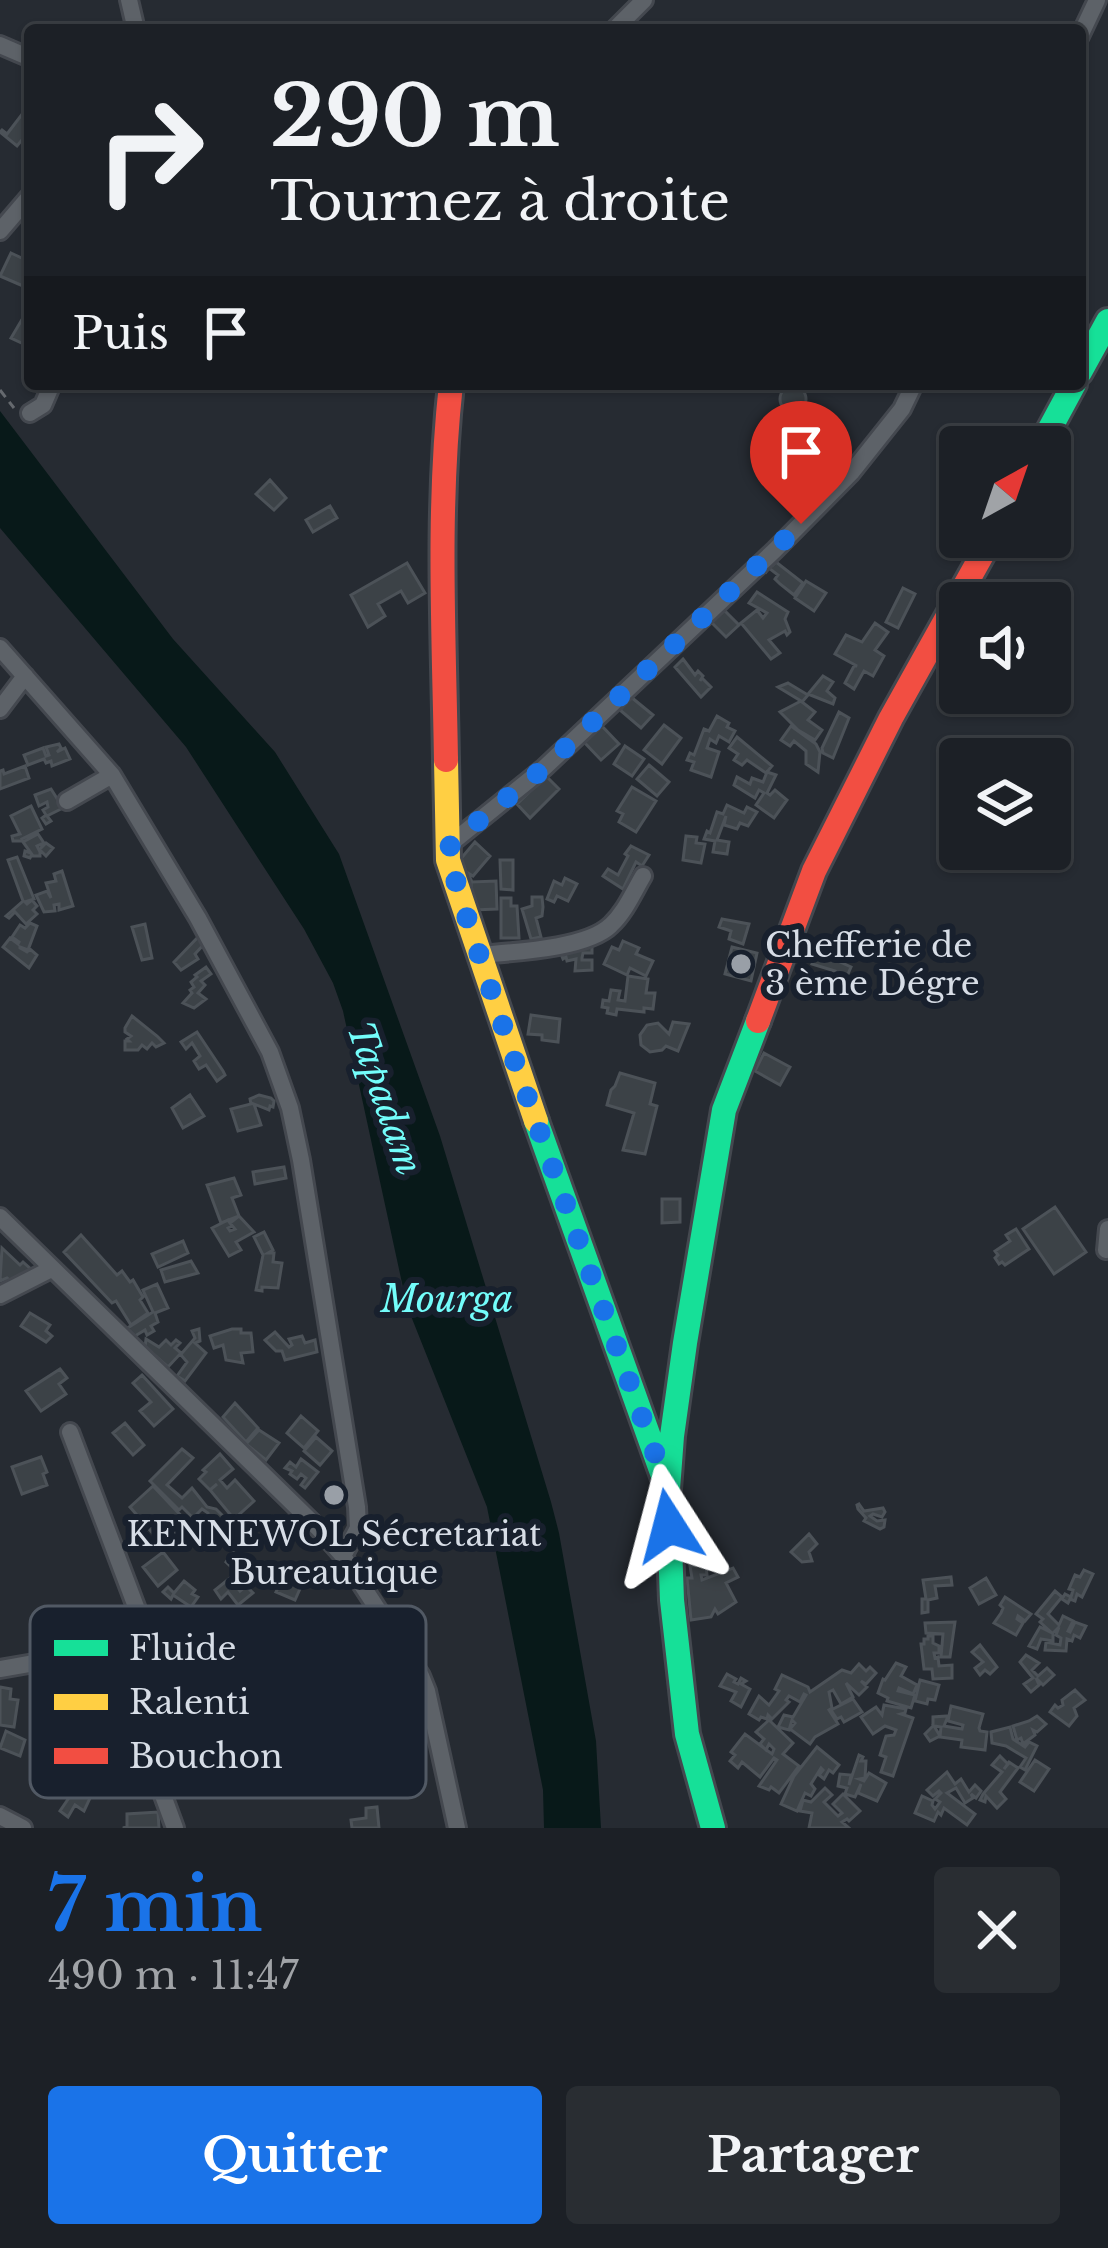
<!DOCTYPE html>
<html lang="fr">
<meta charset="utf-8">
<style>
:root{--surface:#1c2026;--page:#292d32;--text:#f1f3f6;--muted:#a0a3a7;--line:#3a3e43;--accent:#1a73e8}
body{margin:0;font-family:"Libre Baskerville",serif;background:var(--page);color:var(--text);height:100vh;display:flex;flex-direction:column;font-size:45px;white-space:nowrap}
*{box-sizing:border-box;margin:0}
p{font-size:39px;color:var(--muted)}
.icon{flex:none;width:66px;height:66px;fill:none;stroke:currentColor;stroke-width:2;stroke-linecap:round;stroke-linejoin:round}
.map{position:relative;height:1828px;overflow:hidden}
.panel{display:flex;flex-direction:column;background:var(--surface);flex:1}
.panel>*{flex:none}
.hud{position:absolute;left:24px;top:24px;width:1062px;height:366px;border-radius:12px;box-shadow:0 3px 9px #0004,0 0 0 3px var(--line);background:#1c2026;color:var(--text);overflow:hidden}
.needle{width:78px;rotate:40deg}
.fabs{position:absolute;left:939px;top:426px;display:grid;gap:24px}
.fabs a{display:grid;place-items:center;width:132px;height:132px;border-radius:12px;background:var(--surface);box-shadow:0 3px 9px #0004,0 0 0 3px var(--line);font-size:60px}
.pin{position:absolute;display:grid;place-items:center;width:102px;height:102px;color:#fff;margin:-123px -51px;border-radius:50% 50% 50% 0;rotate:-45deg;box-shadow:0 0 12px #0007}
.pin .icon{rotate:45deg}
.me{position:absolute;width:132px;margin:-66px;rotate:351deg;stroke-linejoin:round;filter:drop-shadow(0 0 9px #0008)}
.turn{display:flex;align-items:center;gap:42px;height:252px;padding:0 48px;font-size:54px}
.turn .icon{width:156px;height:156px;stroke-width:2.5}
.turn b{display:block;font-size:84px;line-height:102px}
.then{display:flex;align-items:center;height:114px;padding:0 48px;background:#0003;gap:24px;font-size:45px}
.round{display:grid;place-items:center;flex:none;width:126px;height:126px;border-radius:12px;background:var(--page)}
.overview{display:flex;align-items:center;justify-content:space-between;height:204px;padding:0 48px}
h1{font-size:72px;font-weight:700;line-height:90px;color:var(--accent)}
.cta{display:flex;gap:24px;margin-top:auto;padding:24px 48px}
.cta a{flex:1;height:138px;border-radius:12px;background:var(--accent);color:#fff;font-size:48px;font-weight:700;line-height:138px;text-align:center}
.cta a+a{background:var(--page);color:var(--text)}
.map>svg:first-child{display:block}
</style>
<div class="map">
<svg width="1108" height="1828" viewBox="0 0 1108 1828">
<rect width="100%" height="100%" fill="#262b32"/>
<!-- water -->
<path fill="#081919" d="M0,411L173,639L275,752L339,854L440,1136L551,1502L559,1533L596,1741L601,1828H544L543,1790L487,1507L407,1306L343,1011L333,983L304,929L186,747L0,528Z"/>
<!-- building -->
<path fill="#3c4247" stroke="#4c5258" stroke-width="3" d="M26,109L30,112V134L28,137L26,135L17,146L0,132L2,130L7,134Z
M11,253L30,262V276L28,275L23,286L0,276Z
M30,306V347L11,338Z
M780 399a13 13 0 1 1 26 0a13 13 0 1 1-26 0Z
M270,480L286,498L274,510L256,494Z
M330,506L337,518L313,532L306,520Z
M767,559L773,565L776,562L803,583L794,595L780,584L775,579L778,575L769,568L766,572L760,567Z
M407,563L425,593L408,603L401,591L378,604L385,616L368,627L351,595Z
M806,581L826,593L814,611L795,598Z
M903,588L915,594L898,628L886,622Z
M757,592L788,612L785,619L790,632L787,635L785,631L769,640L780,653L771,659L741,623L757,610L763,618L767,613L749,603Z
M724,610L739,625L726,637L710,621Z
M875,623L888,632L875,650L884,656L873,676L864,671L854,689L845,683L854,666H857L835,654L846,635L862,642Z
M683,659L695,675L698,671L703,676L700,681L702,678L711,687L701,697L675,667Z
M823,676L833,682L827,691L835,698L833,704L808,694Z
M788,683L808,695L802,702L815,712L808,720L822,730L815,740L798,730L780,712L801,701L778,687Z
M631,697L653,715L641,728L620,710Z
M839,712L849,718L833,758L823,753L822,748Z
M717,716L729,723L727,727L735,731L729,742L719,736L716,743L710,739L707,748L719,752L711,777L691,770L694,762L687,760L690,753L694,755L704,729L709,731Z
M600,724L619,744L601,760L583,741Z
M664,725L681,738L662,764L644,750Z
M791,726L816,744L820,752L818,772L806,764V751L794,741L790,746L781,740Z
M737,737L772,766L766,773L747,760L742,765L734,760L738,754L729,748Z
M59,744L61,748L57,752L65,748L70,759L52,766L51,761L46,763L44,759L28,765L24,755L43,748L46,756L49,755L46,747Z
M625,746L644,759L632,776L614,764Z
M649,765L669,782L657,796L637,779Z
M25,766L29,778L0,789V771L3,770L4,774Z
M767,772L776,775L767,793L770,795L775,790L787,800L774,818L756,805L764,793L759,790L755,798L734,785L737,777L750,784L752,778L763,782Z
M546,776L559,789L530,818L517,804Z
M632,787L656,801L636,832L619,822L623,814L617,811Z
M51,789L63,808L47,816L51,821L46,824L42,818L46,815L43,810L48,807L47,802L39,806L35,795Z
M727,805L744,813L747,807L757,812L748,826L740,823L737,829L724,825L726,816L717,840L729,842L727,854L713,852L715,841L704,839L707,831L710,833L717,812L723,814Z
M31,806L42,829L22,839L23,841H13L12,836L20,834L11,816Z
M38,834L44,843L37,846L39,850L46,843L53,848L46,856L40,850V856H31L30,858L24,856L25,851L31,853L23,842Z
M686,836L697,837L696,843L705,844L701,863L683,860Z
M475,842L490,856L473,876L468,873L472,882L496,881L497,909L473,910L471,883L466,885L458,862Z
M631,846L649,855L642,866L636,862L623,889L603,876L608,869L618,875L628,856L625,854Z
M17,857L34,899L25,902L27,904L32,900L37,906L33,910L37,914L26,924L15,912L9,918L6,916L23,901L8,860Z
M500,860H513V890L501,889Z
M62,871L73,906L59,910V904L54,905L55,911L44,912L36,895L47,891L51,898L46,883L56,881L54,874Z
M565,878L577,884L568,901L557,896L554,902L547,899L554,881L562,885Z
M532,897H542L543,907L542,916L536,918L541,937L531,939L522,909L532,906Z
M501,898H511V906H517L519,938H501Z
M722,919L749,924L743,944L729,939L731,931L719,927Z
M30,923L37,926L28,950L20,947V948L27,952L30,949L37,955L29,968L3,947L10,938L18,944L19,942L12,937L20,925L25,928Z
M145,924L152,958L142,960L132,927Z
M201,934L206,942L195,954L198,959L181,970L174,962Z
M623,941L639,948L636,954L653,961L646,976L630,968L627,975L604,964L612,947L619,950Z
M592,942V953H583L582,958V960H592V970L575,971L576,959L567,961L566,957L563,959L559,949Z
M732,947L757,953L751,981L725,974Z
M807,947L851,967L842,988L831,983L835,971L812,964L814,959L803,954Z
M206,967L211,974L201,981L205,985L198,993L206,999L194,1008L183,1003L192,993L190,990L194,987L191,982L197,977L195,975Z
M628,976L648,979L646,993H655L653,1009L644,1008V1012L617,1009L616,1015L607,1013L608,1008L602,1007L603,1000L609,1001L611,990L620,991L618,1000L625,1001Z
M531,1015L560,1019L558,1042L542,1040V1035L528,1034Z
M132,1016L157,1036L164,1043L156,1047L152,1043L147,1049L142,1045L138,1050H125V1041H129L127,1039L131,1036L125,1032V1028Z
M673,1022L689,1024L678,1051L666,1046L662,1050L650,1052L641,1045L640,1035L647,1025L658,1023L669,1034Z
M197,1032L223,1071L225,1075L217,1081L206,1065L199,1069L194,1061L200,1056L192,1043L186,1049L181,1042Z
M764,1053L790,1067L780,1085L755,1071Z
M620,1073L655,1083L650,1104L657,1106L645,1154L623,1150L634,1113L607,1105L611,1090L615,1086Z
M190,1095L204,1116L183,1128L172,1108Z
M259,1095L271,1098L274,1101L273,1107L270,1106L269,1110L254,1104L261,1125L238,1131L231,1109L251,1104L250,1099Z
M284,1167L286,1178L255,1184L253,1172Z
M234,1178L241,1195L232,1198L239,1216L221,1223L207,1185Z
M662,1199H680V1222L662,1223Z
M1055,1207L1086,1252L1054,1274L1023,1229Z
M239,1216L254,1232L236,1242L241,1250L229,1256L212,1228L228,1220L232,1226L228,1228L230,1231L235,1229L230,1223Z
M1016,1229L1029,1249L1005,1265L1002,1262L999,1264L995,1258L998,1255L995,1251L1010,1241L1006,1235Z
M264,1232L273,1250L268,1253H274L273,1262L282,1263L278,1288L262,1287V1291L256,1290L263,1255L254,1237Z
M81,1235L117,1275L122,1271L130,1282L133,1280L143,1297L140,1300L148,1313L131,1325L116,1301L112,1303L64,1252Z
M183,1241L188,1253L158,1267L152,1254Z
M2,1248L20,1265L23,1262L33,1271L12,1282L7,1278L0,1281Z
M191,1261L198,1273L165,1282L161,1270Z
M157,1284L168,1308L155,1313L158,1322L151,1326L154,1331L147,1335L145,1330L135,1336L126,1329L153,1312L143,1290Z
M30,1313L50,1325L46,1331L52,1336L46,1342L21,1326Z
M199,1329L200,1341L195,1343L206,1353L185,1381L177,1376L187,1362L181,1355L182,1353L195,1338L192,1331Z
M232,1329H241V1333H251L253,1352L241,1353L243,1363L226,1360L223,1345L214,1348L210,1336Z
M275,1332L289,1347L292,1345L289,1339L302,1336L305,1343L315,1340L317,1352L285,1360L282,1351H276L265,1340Z
M146,1339L159,1347L166,1340L171,1345L176,1340L180,1343L175,1348L181,1353L168,1367L145,1347Z
M60,1369L67,1378L59,1384L66,1394L41,1411L26,1391Z
M142,1375L173,1409L154,1426L140,1411L151,1402L133,1383Z
M235,1403L258,1428L246,1442L223,1417Z
M301,1416L318,1431L304,1448L287,1433Z
M125,1423L144,1445L133,1455L113,1433Z
M259,1430L279,1443L266,1460L246,1444Z
M316,1437L332,1451L320,1465L304,1451Z
M182,1449L193,1458L167,1485L182,1498L192,1488L207,1507L216,1509L232,1525L223,1534L208,1517V1513L202,1509L193,1518L182,1507L179,1510L150,1481Z
M220,1454L233,1469L220,1480L227,1488L235,1480L254,1501L234,1519L210,1490L217,1484L210,1490L199,1479L206,1472L203,1470Z
M41,1457L47,1472L43,1474L47,1485L22,1494L12,1467Z
M301,1459L318,1472L305,1488L301,1485L306,1478L301,1474L297,1479L290,1474L292,1471L285,1468L290,1462L296,1467Z
M153,1486L187,1522L162,1544L130,1507Z
M859,1504L864,1511L883,1508L885,1512L882,1517L873,1514L870,1516L877,1521L885,1520L884,1527L880,1529L864,1521L866,1518L858,1509L857,1505Z
M809,1534L817,1544L809,1552L812,1561L802,1562L791,1552Z
M163,1552L177,1570L158,1586L143,1567Z
M233,1552L256,1574L248,1583L226,1562Z
M706,1565L707,1575H701L702,1580L733,1568L738,1577L726,1583L736,1602L718,1614L715,1609L711,1617L691,1620L687,1578H692L690,1566Z
M1084,1570L1093,1574L1082,1597L1077,1594L1075,1601L1070,1599L1068,1603L1062,1599L1065,1594L1071,1597L1073,1590L1069,1589L1075,1575L1080,1577Z
M285,1574L303,1582L295,1600L276,1592Z
M951,1577L952,1585L935,1586L937,1598L928,1600V1612L922,1613V1599H926L923,1580Z
M230,1578L240,1591L246,1586L253,1593L238,1605L228,1592L221,1599L215,1590Z
M986,1578L996,1595L979,1604L970,1588Z
M184,1581L195,1590L192,1594L198,1597L191,1607L173,1595L171,1599L163,1592L168,1587L174,1593Z
M1055,1591L1062,1597L1048,1614L1059,1625L1063,1616L1073,1621L1068,1631L1070,1632L1075,1622L1086,1626L1080,1638L1074,1635L1072,1641L1067,1639L1066,1651L1045,1650L1046,1642L1060,1645L1061,1638L1056,1635L1059,1627L1053,1633V1641L1041,1639L1037,1649L1029,1646L1040,1627L1052,1633L1040,1622L1043,1619L1036,1614Z
M1005,1597L1031,1614L1025,1621L1018,1616L1017,1619L1023,1623L1016,1635L994,1623L1001,1613L1003,1608L1000,1605Z
M955,1622L950,1657H941L943,1634L926,1633L925,1623Z
M928,1636H933V1643L939,1646V1653H934L935,1658L938,1657L939,1666L952,1665V1678L933,1679L932,1669H924L921,1644H924V1639H928Z
M980,1645L997,1667L990,1674L985,1670L980,1675L975,1668L983,1662L972,1652Z
M1026,1655L1039,1663L1032,1670L1038,1676L1047,1668L1054,1675L1043,1685L1036,1678L1039,1685L1031,1692L1024,1684L1033,1678L1020,1662Z
M896,1663L906,1667L901,1676L917,1685L913,1694L899,1688L898,1691L915,1695L911,1708L887,1701L888,1698L878,1693L883,1679L885,1680Z
M859,1664L866,1671L870,1667L876,1673L866,1684L861,1681L867,1687L859,1695L846,1683L853,1697L841,1704L833,1690L829,1692L832,1708L829,1710L838,1724L815,1737L810,1744L790,1729L795,1723L792,1720L789,1730L778,1727L784,1715L793,1717L806,1695L804,1694L800,1702L789,1696L786,1700L789,1702L772,1719L768,1715L767,1719L761,1717L759,1720L749,1714L759,1696L769,1705L779,1691L775,1689L782,1675L808,1687L810,1692L842,1670L851,1673Z
M727,1674L736,1679L734,1682L738,1684L741,1678L746,1681L741,1684L750,1689L741,1707L731,1701L736,1692L720,1686Z
M920,1680L939,1685L935,1700L928,1699L927,1704L915,1701Z
M0,1687L11,1689L10,1699L18,1700L14,1727L0,1725Z
M1075,1690L1085,1700L1074,1708L1077,1716L1069,1726L1050,1712L1055,1705L1058,1708L1063,1705L1062,1700Z
M853,1699L862,1712L844,1722L841,1717L837,1719L831,1710Z
M884,1705L906,1709L905,1713L901,1714L913,1718L893,1776L881,1772L886,1757L880,1755L886,1736L894,1735L896,1730L885,1726L873,1734L861,1717L876,1707L882,1715Z
M951,1706L983,1714L979,1728L980,1731L987,1732L985,1750L961,1747L962,1740L940,1737L941,1727L934,1726L940,1736L930,1741L925,1734L933,1726V1717L948,1716L944,1726L962,1729L963,1725L948,1721Z
M1037,1716L1046,1724L1037,1732L1033,1730L1035,1735L1023,1744L1021,1738L1017,1740L1013,1726L1029,1721Z
M769,1720L793,1743L783,1754L799,1766L779,1793L771,1787L769,1790L759,1786L777,1760L774,1758L760,1777L742,1762L738,1768L730,1761L735,1755L731,1752L745,1734L772,1754L774,1749L769,1744L766,1750L760,1744L764,1739L756,1732Z
M1010,1727L1013,1739L1025,1747L1029,1742L1037,1746L1025,1770L1020,1767L1026,1758L1006,1746L992,1743L991,1732Z
M6,1731L25,1740L20,1756L0,1748Z
M817,1747L839,1765L833,1773L829,1770L824,1779L819,1775L823,1770L821,1768L811,1784L815,1789L811,1796L805,1793L797,1811L781,1804L794,1776Z
M859,1755L863,1757L861,1761H866L865,1778L859,1779L864,1781L869,1773L886,1783L877,1801L858,1793L861,1784L855,1797L845,1794L847,1788L838,1786L840,1774L851,1775L849,1785Z
M1000,1756L1008,1764L1004,1769L1009,1762L1018,1768L1000,1792L1006,1799L997,1808L986,1796L985,1802L980,1800L983,1794L1002,1772L992,1765Z
M1035,1760L1049,1769L1034,1791L1020,1782Z
M947,1772L955,1784L961,1779L969,1792L975,1785L981,1791L976,1798L971,1794L973,1798L965,1803L956,1788L947,1793L975,1814L967,1825L944,1808L941,1815L938,1812L934,1821L915,1813L922,1796L933,1801L932,1805L935,1809L940,1802L935,1799L941,1793L939,1791L933,1796L927,1790Z
M825,1788L832,1795L824,1802L838,1816L842,1813L833,1804L843,1794L860,1811L849,1821L847,1819L842,1822L849,1828H809L812,1813L800,1811L803,1800L811,1802Z
M73,1792L80,1796L83,1792L91,1796L84,1811L75,1805L68,1817L60,1811Z
M377,1807L379,1828H352L351,1820L366,1818V1808Z
M158,1812L159,1828H123L127,1826V1814Z"/>
<g fill="none" stroke-linecap="round" stroke-linejoin="round">
<!-- street casing -->
<g stroke="#44484f" stroke-width="22">
<path id="street" d="M129,0L136,30
M614,30L644,0
M1080,36L1097,0
M0,45L30,58
M0,231L30,196
M30,413L43,405L52,384
M0,648L112,775L198,918L270,1052L290,1108L301,1160L357,1507L358,1528L343,1556
M0,709L25,676
M67,801L112,775
M448,849L455,840L544,768L775,550L851,473L902,409L914,384
M479,955C512,952 587,949 611,925C625,912 633,893 643,876
M0,1217L318,1528L343,1556L421,1676L427,1691L457,1828
M1106,1250L1108,1229
M0,1295L51,1269
M70,1432L138,1612L144,1726L154,1771L175,1828
M0,1669L40,1662L74,1632L138,1612
M0,1816L23,1828"/>
</g>
<!-- fast casing -->
<g stroke="#44484f" stroke-width="30">
<path id="fast" d="M1080,372L1108,321
M1040,447L1074,384
M536,1121L667,1487
M713,1828L687,1734L672,1600L668,1489L672,1436L685,1343L724,1110L758,1021"/>
</g>
<!-- slow casing -->
<g stroke="#44484f" stroke-width="30">
<path id="slow" d="M446,760L448,860L536,1121"/>
</g>
<!-- jam casing -->
<g stroke="#44484f" stroke-width="30">
<path id="jam" d="M446,760C444,635 437,509 451,384
M758,1021L814,871L891,718L992,537"/>
</g>
<!-- path -->
<path stroke="#65696e" stroke-width="3" stroke-dasharray="9 6" stroke-linecap="butt" d="M0,390L14,408"/>
<!-- street -->
<use href="#street" stroke="#5d6268" stroke-width="16"/>
<!-- fast -->
<use href="#fast" stroke="#16e098" stroke-width="24"/>
<!-- slow -->
<use href="#slow" stroke="#ffcf43" stroke-width="24"/>
<!-- jam -->
<use href="#jam" stroke="#f24e42" stroke-width="24"/>
</g>
<g fill="none" stroke-linecap="round" stroke-linejoin="round">
<!-- route -->
<path stroke="#1a73e8" stroke-width="21" stroke-dasharray="0 37.8" d="M669,1526L668,1490L517,1068L462,903L447,850L455,840L544,768L801,524"/>
</g>
<!-- markers -->
<g fill="#999fa7" stroke="#18202d" stroke-width="4.5">
<circle cx="741" cy="964" r="12"/>
<circle cx="334" cy="1495" r="12"/>
</g>
<g text-anchor="middle" stroke-width="12" stroke-linejoin="round" paint-order="stroke">
<!-- poi labels -->
<g font-size="33" fill="#d7dde6" stroke="#18202d" text-anchor="start">
<text x="765" y="957">Chefferie de<tspan x="765" dy="38">3 ème Dégre</tspan></text>
<text x="334" y="1546" text-anchor="middle">KENNEWOL Sécretariat<tspan x="334" dy="38">Bureautique</tspan></text>
</g>
<!-- water labels -->
<g font-size="36" font-style="italic" fill="#73fdfb" stroke="#18202d">
<text transform="translate(385 1098) rotate(71)" y="13">Tapadam</text>
<text x="447" y="1312">Mourga</text>
</g>
</g>
<!-- legend -->
<rect x="30" y="1606" width="396" height="192" rx="18" fill="#18202d" stroke="#515964" stroke-width="3"/>
<rect x="54" y="1640" width="54" height="16" fill="#16e098"/>
<rect x="54" y="1694" width="54" height="16" fill="#ffcf43"/>
<rect x="54" y="1748" width="54" height="16" fill="#f24e42"/>
<g font-size="33" fill="#d7dde6">
<text x="129" y="1660">Fluide</text>
<text x="129" y="1714">Ralenti</text>
<text x="129" y="1768">Bouchon</text>
</g>
</svg>
<div class="fabs">
<a><svg class="needle" viewBox="-14 -14 28 28"><path d="M0-13l5 13h-10z" fill="#e53935"/><path d="M0 13l5-13h-10z" fill="#a0a3a7"/></svg></a>
<a><svg class="icon" aria-label="sound" viewBox="0 0 24 24"><path d="M4 9h4l5-4v14l-5-4H4zM17 9q2 3 0 6"/></svg></a>
<a><svg class="icon" aria-label="layers" viewBox="0 0 24 24"><path d="M12 4l9 5-9 5-9-5zM3 14l9 5 9-5"/></svg></a>
</div>
<div class="pin" style="left:801px;top:524px;background:#d93025"><svg class="icon" aria-label="arrive" viewBox="0 0 24 24"><path d="M6 21V4h12l-3 4 3 4H6"/></svg></div>
<svg class="me" style="left:669px;top:1526px" viewBox="-20 -20 40 40"><path d="M0-17L14 15 0 8-14 15z" fill="#1a73e8" stroke="#fff" stroke-width="4"/></svg>
<div class="hud">
<div class="turn"><svg class="icon" aria-label="right" viewBox="0 0 24 24"><path d="M7 20v-9h11M14 6l5 5-5 5"/></svg><div><b>290 m</b>Tournez à droite</div></div>
<div class="then">Puis<svg class="icon" aria-label="arrive" viewBox="0 0 24 24"><path d="M6 21V4h12l-3 4 3 4H6"/></svg></div>
</div>
</div>
<section class="panel">
<div class="overview"><div><h1>7 min</h1><p>490 m · 11:47</p></div><a class="round"><svg class="icon" aria-label="close" viewBox="0 0 24 24"><path d="M6 6l12 12M18 6L6 18"/></svg></a></div>
<div class="cta"><a>Quitter</a><a>Partager</a></div>
</section>
